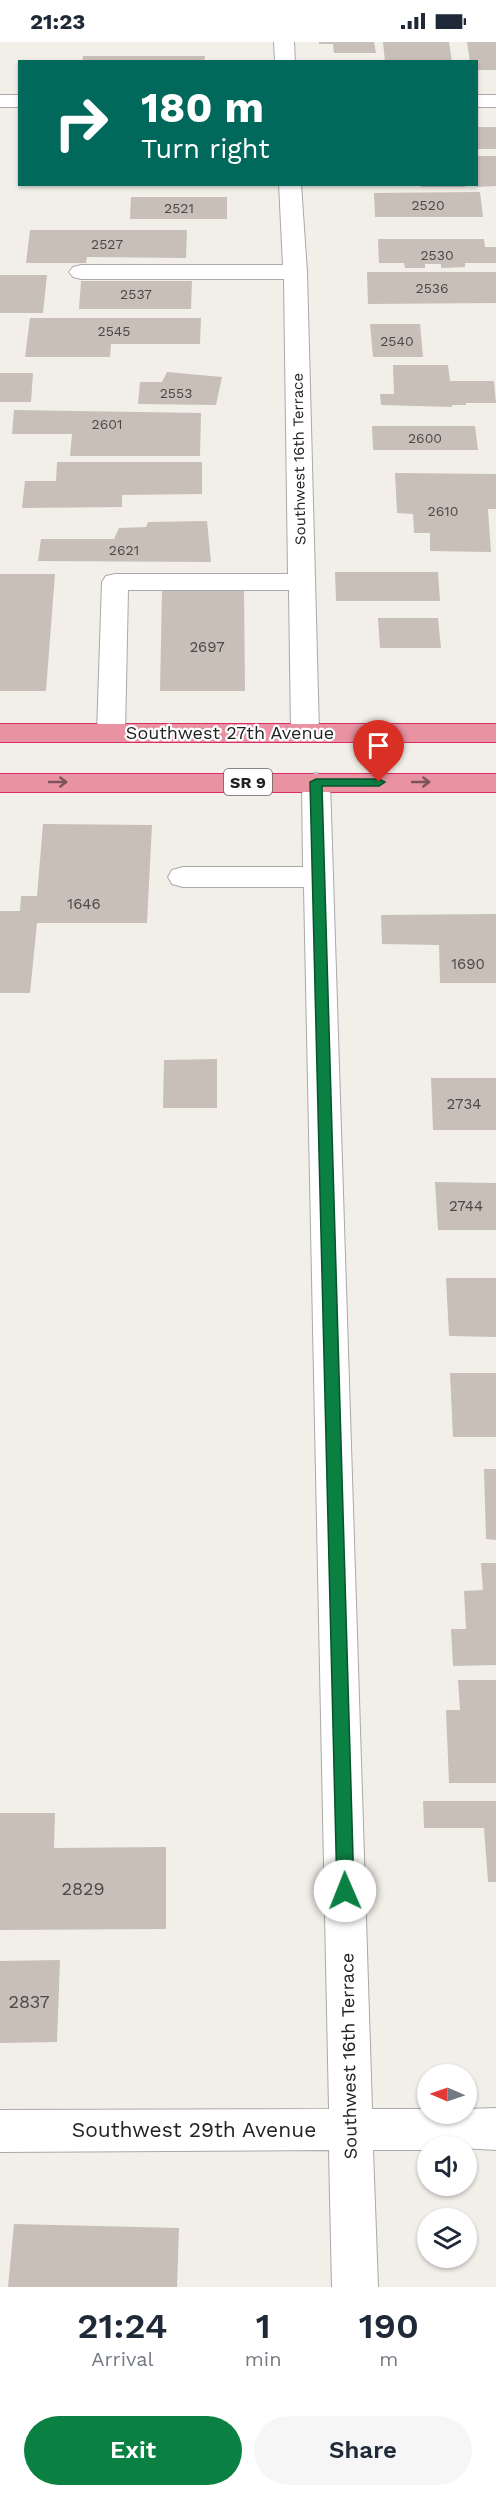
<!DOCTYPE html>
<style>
:root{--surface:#fff;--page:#f6f6f7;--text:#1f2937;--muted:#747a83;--accent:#0b8043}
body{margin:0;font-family:"Work Sans",sans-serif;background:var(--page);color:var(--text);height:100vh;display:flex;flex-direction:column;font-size:22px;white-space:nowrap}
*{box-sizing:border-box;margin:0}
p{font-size:20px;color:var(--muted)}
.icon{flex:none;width:33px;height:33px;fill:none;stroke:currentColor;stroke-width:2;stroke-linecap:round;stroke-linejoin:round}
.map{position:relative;height:2245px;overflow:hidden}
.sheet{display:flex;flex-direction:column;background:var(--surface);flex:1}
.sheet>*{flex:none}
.hud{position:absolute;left:18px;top:18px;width:460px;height:126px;border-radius:0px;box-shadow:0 2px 4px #0004;background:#00695c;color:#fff;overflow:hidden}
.needle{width:39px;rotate:272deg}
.buttons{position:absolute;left:417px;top:2022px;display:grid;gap:12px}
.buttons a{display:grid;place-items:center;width:60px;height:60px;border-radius:50%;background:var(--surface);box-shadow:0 2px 4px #0004;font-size:30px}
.pin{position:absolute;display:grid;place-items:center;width:51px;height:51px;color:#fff;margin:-62px -26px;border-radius:50% 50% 50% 0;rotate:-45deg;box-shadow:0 0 6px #0007}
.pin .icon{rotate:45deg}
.me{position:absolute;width:66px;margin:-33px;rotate:359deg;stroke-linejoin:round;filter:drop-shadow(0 0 4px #0008)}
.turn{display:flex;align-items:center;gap:21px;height:126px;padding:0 24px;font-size:27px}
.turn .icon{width:78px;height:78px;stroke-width:2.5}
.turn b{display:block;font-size:42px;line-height:51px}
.eta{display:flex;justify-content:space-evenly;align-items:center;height:102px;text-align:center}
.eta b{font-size:36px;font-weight:600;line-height:42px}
.button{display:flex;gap:12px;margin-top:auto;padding:12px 24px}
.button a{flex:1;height:69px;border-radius:36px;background:var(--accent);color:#fff;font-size:24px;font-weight:600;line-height:69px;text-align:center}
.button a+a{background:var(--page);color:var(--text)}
.status{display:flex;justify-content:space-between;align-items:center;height:42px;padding:0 30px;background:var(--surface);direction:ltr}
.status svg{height:16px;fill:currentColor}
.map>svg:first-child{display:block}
</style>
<div class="status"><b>21:23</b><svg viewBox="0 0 49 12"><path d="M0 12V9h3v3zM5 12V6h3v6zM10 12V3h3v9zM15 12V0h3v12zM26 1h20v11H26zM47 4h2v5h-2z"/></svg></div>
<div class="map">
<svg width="496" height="2245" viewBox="0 0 496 2245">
<rect width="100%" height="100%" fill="#f2efe9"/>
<!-- building -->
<path fill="#c7bfb8" d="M319,0H374L376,11H334L333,2H319Z
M383,0H449L452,20H385Z
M467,0H496V28H477V20H470Z
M83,14H205L204,20H82Z
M477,85H496V107H477Z
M477,114H496V144L477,145Z
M421,142H465V145H421Z
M480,150L483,175H375L374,151Z
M131,155H227V177H130Z
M30,188H187L186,216L87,215L86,221H26Z
M378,197H484L485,205H496V221H465V225L441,226V222H425V226H405L404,221H379Z
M367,230H496V261L368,262Z
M0,233H47L43,271H0Z
M81,239H192L191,267H79Z
M30,276H201L200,302H111L110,315H25Z
M370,282H420L423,315H373Z
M393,323H448L450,339H494L496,361H466V363H452V365L381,363L380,352H394Z
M167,330L222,335L216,363L138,362L140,340H162Z
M0,331H33L31,360H0Z
M14,368L201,371L200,414H70L72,392H12Z
M372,384H475L478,408H373Z
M57,420H202V452L122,453V465L22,466L25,439H56Z
M395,431L496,432V467H488L491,510L430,509V491H414L413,472L397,471Z
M207,479L211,520L38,519L41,497H114L119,486L146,485L148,480Z
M335,530H438L440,559H336Z
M0,532H55L46,649H0Z
M162,548H244L245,649H160Z
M378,576H438L441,606H380Z
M43,782L152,783L147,881H37L30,951H0V869H20L21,854H37Z
M496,872V941H440L439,903L382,902L381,873Z
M217,1017V1066H163L164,1018Z
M431,1036H496V1088H433Z
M435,1140L496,1141V1188H438Z
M446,1236H496V1295L449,1294Z
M450,1331H496V1395H453Z
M484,1427H496V1498L486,1497Z
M481,1521H496V1623L453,1624L451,1587H466L464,1549L483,1548Z
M458,1638H496V1741H449L446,1668H460Z
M423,1759H496V1840H488L484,1786H424Z
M0,1771H55L54,1806L166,1805V1887L0,1888Z
M60,1918L57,2000L0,2001V1919Z
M14,2182L179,2186L177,2245H8Z"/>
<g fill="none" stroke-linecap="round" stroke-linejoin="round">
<!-- minor casing -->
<g stroke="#a9a9a9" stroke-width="2">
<path id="minor" d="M274,0H294L295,20H275Z
M0,53H20V65H0Z
M477,53H496V65H477Z
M279,142H301L307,230L319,691L315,697L305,700L295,697L291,691L289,548H128L125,691L121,697L111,700L101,697L97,691L102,540L106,534L115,532H288L284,237H81L73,235L69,230L73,225L81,223H283Z
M316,731L326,734L330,740L372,2067H428V2072H466V2067L496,2066V2108L428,2104V2108H373L378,2245H332L329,2108L0,2110V2068L329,2067L304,845H183L172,842L168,835L172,828L183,825H303L302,740L306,734Z"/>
</g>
<!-- highway casing -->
<g stroke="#dc2a67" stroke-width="2">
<path id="highway" d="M0,682H496V700H0Z
M0,732H496V750H0Z"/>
</g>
<!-- minor -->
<use href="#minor" fill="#fff" fill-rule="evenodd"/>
<!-- highway -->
<use href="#highway" fill="#e892a2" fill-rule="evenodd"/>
</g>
<!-- one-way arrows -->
<defs><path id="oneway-shaft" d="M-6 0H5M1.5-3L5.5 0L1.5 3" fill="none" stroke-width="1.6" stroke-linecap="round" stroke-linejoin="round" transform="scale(1.5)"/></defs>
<g stroke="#7b545c">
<use href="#oneway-shaft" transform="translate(58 740)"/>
<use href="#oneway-shaft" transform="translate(421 740)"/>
</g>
<!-- route -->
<path fill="#0b8043" stroke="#07532c" stroke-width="1.5" d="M316,737H379L385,740L379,744H322L354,1849L351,1854L345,1857L339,1854L337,1849L310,740Z"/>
<g text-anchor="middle" stroke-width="4.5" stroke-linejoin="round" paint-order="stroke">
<!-- far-number labels -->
<g font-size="14" fill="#4b4948">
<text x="428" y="168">2520</text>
<text x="179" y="171">2521</text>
<text x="107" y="207">2527</text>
<text x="437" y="218">2530</text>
<text x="432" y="251">2536</text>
<text x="136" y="257">2537</text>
<text x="114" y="294">2545</text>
<text x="397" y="304">2540</text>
<text x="176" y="356">2553</text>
<text x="107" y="387">2601</text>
<text x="425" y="401">2600</text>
<text x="443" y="474">2610</text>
<text x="124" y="513">2621</text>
</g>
<!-- far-street labels -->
<g font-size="15" fill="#222" stroke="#fff">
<text transform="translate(299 417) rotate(-91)" y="5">Southwest 16th Terrace</text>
</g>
<!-- number labels -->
<g font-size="15" fill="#4b4948">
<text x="207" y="610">2697</text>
<text x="84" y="867">1646</text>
<text x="468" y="927">1690</text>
<text x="464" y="1067">2734</text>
<text x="466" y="1169">2744</text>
</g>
<!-- shield labels -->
<rect fill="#fff" stroke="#646464" stroke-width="1.5" x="224" y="727" width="48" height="26" rx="4.5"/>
<g font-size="16" font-weight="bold" fill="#222">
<text x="248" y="746">SR 9</text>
</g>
<!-- street labels -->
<g font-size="18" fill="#222" stroke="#fff">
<text x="230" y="697">Southwest 27th Avenue</text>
<text transform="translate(349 2014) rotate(-91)" y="6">Southwest 16th Terrace</text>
</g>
<!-- near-number labels -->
<g font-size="18" fill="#4b4948">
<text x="83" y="1853">2829</text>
<text x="29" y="1966">2837</text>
</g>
<!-- near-street labels -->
<g font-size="21" fill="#222" stroke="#fff">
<text x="194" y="2095">Southwest 29th Avenue</text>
</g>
</g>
</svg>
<div class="buttons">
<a><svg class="needle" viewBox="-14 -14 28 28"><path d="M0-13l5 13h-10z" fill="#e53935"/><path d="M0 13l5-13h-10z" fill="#747a83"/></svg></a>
<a><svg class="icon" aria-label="sound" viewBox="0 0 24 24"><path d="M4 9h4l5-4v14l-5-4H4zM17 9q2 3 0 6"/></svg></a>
<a><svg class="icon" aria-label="layers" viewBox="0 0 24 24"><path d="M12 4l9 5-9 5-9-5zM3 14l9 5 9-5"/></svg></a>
</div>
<div class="pin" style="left:379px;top:740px;background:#d93025"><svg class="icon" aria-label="arrive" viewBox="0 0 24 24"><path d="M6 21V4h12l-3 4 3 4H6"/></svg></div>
<svg class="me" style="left:345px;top:1849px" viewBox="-20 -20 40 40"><circle r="19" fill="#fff"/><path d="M0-13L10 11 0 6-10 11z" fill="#0b8043"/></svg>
<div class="hud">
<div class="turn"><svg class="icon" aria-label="right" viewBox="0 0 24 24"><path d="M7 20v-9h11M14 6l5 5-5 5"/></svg><div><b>180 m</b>Turn right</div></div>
</div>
</div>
<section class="sheet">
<div class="eta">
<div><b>21:24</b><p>Arrival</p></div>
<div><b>1</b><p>min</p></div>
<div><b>190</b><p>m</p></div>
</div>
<div class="button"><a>Exit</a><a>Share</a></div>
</section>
